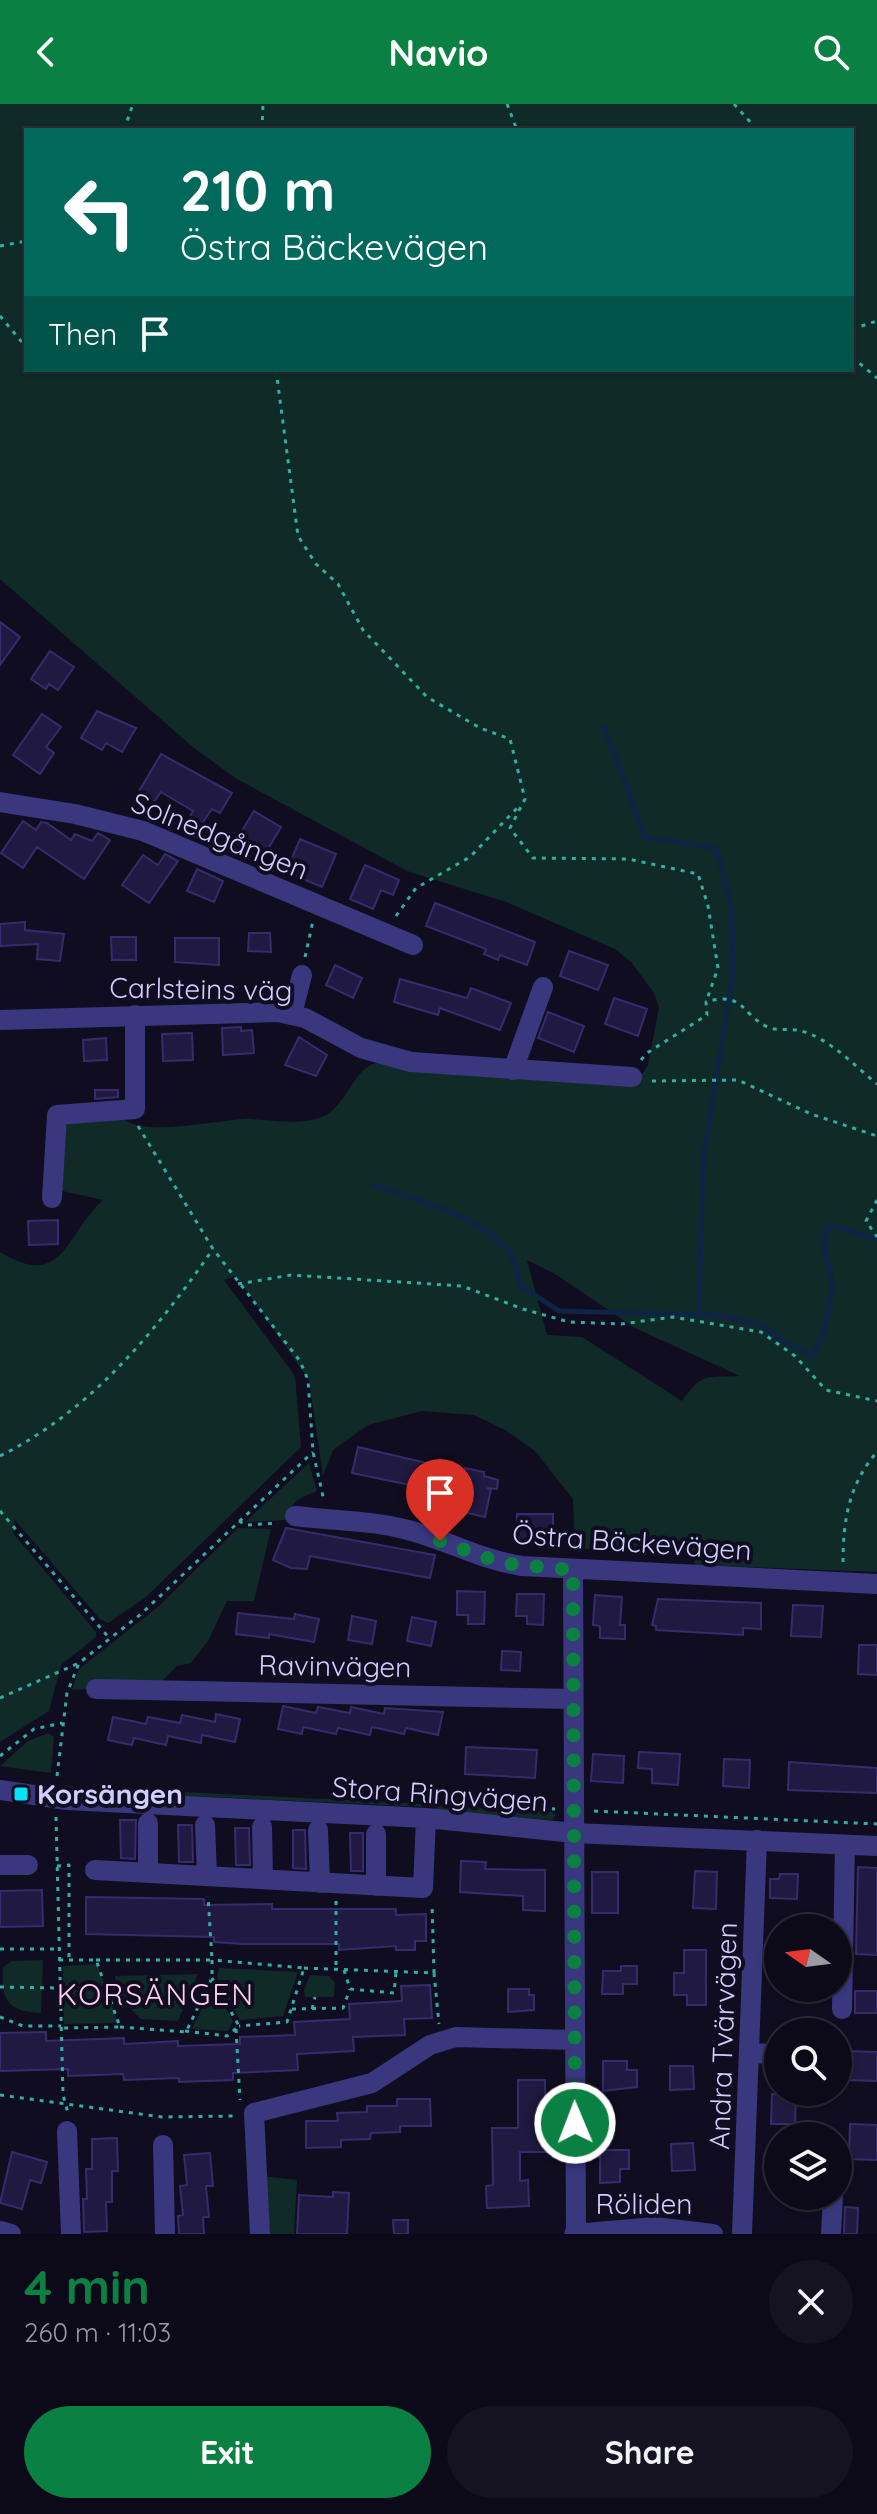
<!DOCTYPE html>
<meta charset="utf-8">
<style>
:root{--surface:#0c0a18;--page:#151321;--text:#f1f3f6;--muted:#9a9aa2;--line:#2c2b37;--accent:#0b8043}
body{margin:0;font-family:Quicksand,sans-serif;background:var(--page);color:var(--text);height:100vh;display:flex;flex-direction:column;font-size:30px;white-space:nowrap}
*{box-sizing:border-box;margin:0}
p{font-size:26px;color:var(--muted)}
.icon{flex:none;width:44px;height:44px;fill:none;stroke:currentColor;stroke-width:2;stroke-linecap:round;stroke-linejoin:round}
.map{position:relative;height:2130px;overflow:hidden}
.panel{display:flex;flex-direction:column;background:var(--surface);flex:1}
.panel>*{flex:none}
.top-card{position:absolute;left:24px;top:24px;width:830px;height:244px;border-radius:0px;box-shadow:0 2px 6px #0004,0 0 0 2px var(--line);background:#00695c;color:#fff;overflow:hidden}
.needle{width:52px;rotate:284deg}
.fabs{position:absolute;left:764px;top:1810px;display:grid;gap:16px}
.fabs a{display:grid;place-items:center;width:88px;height:88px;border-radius:50%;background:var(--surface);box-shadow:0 2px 6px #0004,0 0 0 2px var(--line);font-size:40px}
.pin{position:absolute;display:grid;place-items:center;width:68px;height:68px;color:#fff;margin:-82px -34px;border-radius:50% 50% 50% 0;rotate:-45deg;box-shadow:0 0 8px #0007}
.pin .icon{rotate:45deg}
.me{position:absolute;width:88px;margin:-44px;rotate:359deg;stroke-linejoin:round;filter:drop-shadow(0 0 6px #0008)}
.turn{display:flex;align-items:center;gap:28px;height:168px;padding:0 24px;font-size:36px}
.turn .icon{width:104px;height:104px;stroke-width:2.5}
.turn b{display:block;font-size:56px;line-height:68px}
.then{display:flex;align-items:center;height:76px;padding:0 24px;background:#0003;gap:16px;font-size:30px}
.round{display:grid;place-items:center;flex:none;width:84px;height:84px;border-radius:42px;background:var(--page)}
.headline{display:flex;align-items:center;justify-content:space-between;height:136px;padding:0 24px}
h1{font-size:48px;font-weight:700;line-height:60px;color:var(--accent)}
.action{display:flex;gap:16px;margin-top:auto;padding:16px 24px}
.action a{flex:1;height:92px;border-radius:48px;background:var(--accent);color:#fff;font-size:32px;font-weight:700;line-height:92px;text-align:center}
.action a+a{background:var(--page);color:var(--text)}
header{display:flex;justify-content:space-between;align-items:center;height:104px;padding:0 24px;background:var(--accent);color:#fff;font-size:36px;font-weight:700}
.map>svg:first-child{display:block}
</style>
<header><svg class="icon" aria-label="back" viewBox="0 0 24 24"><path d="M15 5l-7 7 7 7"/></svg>Navio<svg class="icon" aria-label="search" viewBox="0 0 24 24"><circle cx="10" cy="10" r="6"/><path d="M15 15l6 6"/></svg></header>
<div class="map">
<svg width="877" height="2130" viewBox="0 0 877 2130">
<rect width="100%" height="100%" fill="#100d20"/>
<!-- green -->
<path fill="#102a28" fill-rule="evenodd" d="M0,0H877V1468L695,1461L691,1442L575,1445L573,1395L535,1347L505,1326L474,1311L422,1307L368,1321L333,1346L323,1372L309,1276L236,1172L224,1176L295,1272L301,1343L146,1493L108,1519L100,1515L15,1416L13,1429L96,1528V1533L61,1561L49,1607L0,1638V1148C64,1187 65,1130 103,1096L58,1086L60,1018L124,1015C143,1033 219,1016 245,1015C271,1015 299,1023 324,1012C346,1002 353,966 375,959L640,974L648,961L659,904L654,889L631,858L615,845L506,798L407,767L237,675L194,644L0,475ZM26,26H852V266H26ZM527,1156L555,1170L635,1224L740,1272C706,1274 703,1267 682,1297L582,1233L547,1231Z
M309,1359L317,1387C300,1394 290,1397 287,1416L245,1418Z
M238,1424L271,1425L254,1497H227L208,1537L191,1559L177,1562L159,1580L72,1586L79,1565L159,1502Z
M48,1629L54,1633L51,1669L0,1662L28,1637Z
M44,1681L423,1700L427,1703L40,1685Z
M436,1702L552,1708L556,1711L552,1716L436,1707Z
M43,1856L41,1909C11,1907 0,1900 3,1863L12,1857Z
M97,1860L118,1919L64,1920L63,1862Z
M219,1864L298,1868L283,1912L240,1916L217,1874Z
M198,1870L178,1917L141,1915L117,1891L115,1872Z
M310,1871L329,1872L335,1879L334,1893H305L304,1886Z
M213,1880L233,1917L228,1927L192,1925Z
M261,2072L297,2076L294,2130H263Z"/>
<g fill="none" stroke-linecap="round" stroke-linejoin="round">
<!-- stream -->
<path stroke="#0d2444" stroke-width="5" d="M604,623L645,733L716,744L732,805L733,869L703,1056L699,1211
M372,1081C415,1096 492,1113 514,1157C517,1164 518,1174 520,1181L559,1207L717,1211L762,1221L779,1235L812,1252C824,1234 830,1206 832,1184C833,1162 815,1143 830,1121L877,1135"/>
</g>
<!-- building -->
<path fill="#201941" stroke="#362c6c" stroke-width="2" d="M0,518L20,533L0,561Z
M50,547L74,563L58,586L49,580L46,585L31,575Z
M97,607L136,624L122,648L106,639L102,646L81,634Z
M42,610L61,623L46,643L54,649L40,670L13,651Z
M161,650L232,689L220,709L212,705L196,728L185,721L193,707L161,688L154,698L138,689Z
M254,707L281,723L262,755L235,738Z
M23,717L36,726L41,718L47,719L71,736L75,730L92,737L98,729L110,736L84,775L37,743L23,764L1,749Z
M300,735L336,750L322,783L286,768Z
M165,750L178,757L149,799L122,781L143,751L158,761Z
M365,761L399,776L393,791L381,786L373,805L350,795Z
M197,765L223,777L214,798L187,787Z
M435,799L535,838L527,861L500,851L498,856L484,850L486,845L426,822Z
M25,818V826L64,830L60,857L37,855L38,840L0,842V820Z
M249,829H270L271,848L248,847Z
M111,833H136V856H112Z
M175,834H219V861L175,858Z
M569,847L608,861L598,886L560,872Z
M335,861L362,874L353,894L326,881Z
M400,875L467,894L471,884L511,899L500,926L440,904L438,911L394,898Z
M614,894L647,905L638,932L605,920Z
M548,908L584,922L574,948L538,934Z
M241,923V927L252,926L254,949L223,951L222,924Z
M192,929L193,956L163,957L162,930Z
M299,933L327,951L316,972L285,961Z
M106,934L107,956L84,957L83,936Z
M95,986H118V993L95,995Z
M58,1116V1140L29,1141L28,1117Z
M358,1343L465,1368V1364L484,1368V1372L498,1376L497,1385L487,1384L491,1385L485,1413L459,1407L460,1381L451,1380L449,1389L352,1369Z
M517,1410H553V1430H540L541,1441H517Z
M286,1424L435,1451L430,1474L310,1452L307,1465L291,1464L273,1456Z
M457,1487L485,1488L484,1520H468V1511H457Z
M517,1490H544L543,1521L527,1520V1512H516Z
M595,1491L622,1493L620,1521H625V1535L600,1534V1522L593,1521Z
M658,1495L761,1499V1525L743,1524V1531L656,1526V1522L652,1521Z
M793,1501L823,1502L821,1533L791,1532Z
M238,1509L294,1515L295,1510L319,1515L314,1538L269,1530V1534L236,1530Z
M352,1512L376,1517L372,1540L348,1536Z
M412,1513L436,1518L431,1542L407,1537Z
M859,1541H877V1571L858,1570Z
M502,1547L521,1548L520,1567L501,1566Z
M283,1602L316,1609L318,1603L350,1609L351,1603L384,1610L385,1604L443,1608L438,1631L406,1624L404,1630L372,1623L370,1631L338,1624L336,1630L303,1623L302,1630L278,1625Z
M216,1610L240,1615L235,1638L202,1631L201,1639L168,1632L166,1641L134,1634L132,1641L108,1636L113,1613L146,1620L148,1613L180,1619L182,1611L215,1618Z
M466,1643L537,1646L535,1674L465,1670Z
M639,1648L680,1650L678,1681L652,1679V1665L638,1664Z
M593,1650L624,1652L623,1679L591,1677Z
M724,1655L750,1656L749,1684L723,1682Z
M789,1658L877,1664V1689L788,1686Z
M120,1716H136L135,1755L121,1754Z
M178,1721H192L193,1758H179Z
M235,1724H249L250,1761H236Z
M293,1726H305L306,1765L293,1764Z
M350,1729H363V1767H351Z
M461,1757L486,1758L485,1765L545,1766V1807L523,1806V1792L460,1788Z
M858,1763L877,1764V1851L856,1850Z
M695,1767L717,1768L716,1805L693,1804Z
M592,1768H618V1809H592Z
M780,1770H798L797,1795L770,1794V1775H779Z
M42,1786L43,1822L0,1823V1787Z
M86,1793L204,1795V1801L272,1800V1805H396V1811L426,1810V1837H415V1846H396V1842L339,1846V1840H242L214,1838V1833L86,1830Z
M684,1846H706V1901H687V1891H674V1869H684Z
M621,1862H637V1880H623V1890H602L603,1867H621Z
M430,1881L432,1914L404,1915L405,1931L353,1933L354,1947L297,1950L298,1966L233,1969V1976L179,1978V1974L124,1976L123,1970L68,1972V1965L0,1967V1929L46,1928V1937L124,1934V1940L178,1937V1942L240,1940V1933L295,1931L294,1918L350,1915L349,1900L402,1897L401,1882Z
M508,1885H529V1891H534V1906L508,1908Z
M855,1887H877V1909H855Z
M848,1947L877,1948V1977L847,1976Z
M603,1957H627V1966H637V1983L603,1987Z
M670,1962H693L694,1985L670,1986Z
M518,1976H545L546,2048H520V2077L528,2076L529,2102L487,2104L486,2082L493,2081L492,2024H518Z
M772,1990L796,1991L795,2020H771Z
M397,1995H430L431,2022H400V2028L371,2029L370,2035L341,2036V2043L306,2044V2017H338L337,2009L367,2008V2002H397Z
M850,2020L877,2021V2056L849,2055Z
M117,2034L118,2067H112V2098H106L107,2127L84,2128L83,2095H87L86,2065H92V2035Z
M693,2039L695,2066L672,2067L671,2040Z
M600,2046H629V2065H620V2078L600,2079Z
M12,2048L47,2058L41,2079L30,2076L22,2105L0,2099Z
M210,2049L213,2082H206L209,2113H203L204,2130H179L178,2112L183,2111L180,2082L187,2081L184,2051Z
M333,2088L349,2089L347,2130H297L299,2091L333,2093Z
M845,2103L858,2104L857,2130H844Z
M393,2116H408V2130H394Z"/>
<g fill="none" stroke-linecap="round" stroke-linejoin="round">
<!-- path -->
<path stroke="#2fb0a4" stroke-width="3" stroke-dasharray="4 6" stroke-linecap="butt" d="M507,0L517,26
M734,0L752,20L753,26
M124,26L133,0
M262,26L263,0
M0,142L26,137
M0,212L26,243
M852,225L877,217
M852,253L877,274
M276,266L298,432L316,460L338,480L363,526L427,593L480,624L510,635L525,695L510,724L533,754L628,755L698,770L708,802L718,864L706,898
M396,812L416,784L470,753L520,701
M305,853L313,817
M641,956L647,949L707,911L706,898C745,886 742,913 770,924C779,927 791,924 801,927C829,934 855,962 877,980
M652,977L738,976L811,1010L877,1032
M138,1022L213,1145L300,1257L308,1276L313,1348L324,1397
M877,1096L866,1117L877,1133
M238,1180L291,1171L462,1182L523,1205L569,1218L621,1220L673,1213L761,1228L795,1252L826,1286L877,1297
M0,1352C92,1306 156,1227 213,1145
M0,1407L110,1535
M239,1417L246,1421L278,1419
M843,1458C843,1416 849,1380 877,1348
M0,1594L79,1559
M0,1652L34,1625L62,1619
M57,1672L67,1589L79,1559L141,1510L313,1348
M522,1703L555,1705
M594,1707L877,1720
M56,1713L63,1991L68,2009
M57,1762L69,1761V1856
M336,1797V1866
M0,1845H58
M59,1856H96L120,1923L62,1924
M96,1856H212L208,1792
M304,1864L434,1869L432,1801
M344,1866L350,1885L394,1889L396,1868
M434,1869L439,1920
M0,1883L60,1884
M292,1905L343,1904L350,1885
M312,1905L315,1893
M0,1913L23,1922H61
M120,1923L186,1928L212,1874V1856L304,1864L287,1918L239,1922
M236,1925L240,1996
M185,1927L227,1932L239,1922L212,1874
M0,1991L162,2013L235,2012"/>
<!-- minor -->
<path stroke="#39387f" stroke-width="20" d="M0,698L75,710L143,727L413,841
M292,910L302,871
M0,916L278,908L305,914L361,944L411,958L632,973
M513,966L543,883
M52,1094L57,1011L135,1005V911
M295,1412C334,1417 370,1416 408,1426C447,1436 481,1456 522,1462L877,1480
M573,1466L576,2129
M96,1585L573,1595
M0,1686L67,1696L426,1714L574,1729L877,1742
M148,1719V1769
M205,1721L207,1772
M262,1723L263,1775
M318,1726L320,1779
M376,1730V1782
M0,1761H28
M95,1766L423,1784L426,1714
M842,1905L845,1741
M750,1949L778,1950
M67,2027L71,2130
M163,2041L165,2130
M0,2127L11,2130
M260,2130L254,2009L372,1979L430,1941L456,1933L573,1936
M574,2130L655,2123L713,2130
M742,2130L757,1736
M831,2130L833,2092"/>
</g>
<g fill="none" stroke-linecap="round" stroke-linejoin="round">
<!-- route -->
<path stroke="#0b8043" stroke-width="14" stroke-dasharray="0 25.2" d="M440,1437L501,1459L573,1466L575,2019"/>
</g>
<!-- markers -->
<rect fill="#03e4f4" stroke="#100d20" stroke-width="3" x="13" y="1682" width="16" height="16" rx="4"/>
<g text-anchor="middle" stroke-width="8" stroke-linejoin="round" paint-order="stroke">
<!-- street labels -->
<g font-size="28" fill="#d1cdfe" stroke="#100d20">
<text transform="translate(220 732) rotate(22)" y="10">Solnedgången</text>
<text transform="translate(201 885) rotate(1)" y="10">Carlsteins väg</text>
<text transform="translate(632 1438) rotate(4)" y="10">Östra Bäckevägen</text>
<text transform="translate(335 1562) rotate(1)" y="10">Ravinvägen</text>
<text transform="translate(440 1690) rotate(4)" y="10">Stora Ringvägen</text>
<text transform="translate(723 1932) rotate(-88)" y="10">Andra Tvärvägen</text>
<text x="644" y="2110">Röliden</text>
</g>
<!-- poi labels -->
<g font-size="28" font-weight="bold" fill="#d1cdfe" stroke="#100d20" text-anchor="start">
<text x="37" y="1700">Korsängen</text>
</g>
<!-- neighbourhood labels -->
<g font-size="30" letter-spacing="2" fill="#fecfef" stroke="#100d20">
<text x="156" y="1901">KORSÄNGEN</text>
</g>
</g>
</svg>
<div class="fabs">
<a><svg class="needle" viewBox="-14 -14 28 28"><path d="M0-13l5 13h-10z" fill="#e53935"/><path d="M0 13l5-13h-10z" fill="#9a9aa2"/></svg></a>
<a><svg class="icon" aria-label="search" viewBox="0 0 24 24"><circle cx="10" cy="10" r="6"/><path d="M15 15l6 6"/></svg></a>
<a><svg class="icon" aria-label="layers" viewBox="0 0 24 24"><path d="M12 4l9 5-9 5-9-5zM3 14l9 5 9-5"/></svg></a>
</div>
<div class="pin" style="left:440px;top:1437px;background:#d93025"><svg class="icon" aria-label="arrive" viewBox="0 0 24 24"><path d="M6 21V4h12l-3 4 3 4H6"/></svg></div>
<svg class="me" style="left:575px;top:2019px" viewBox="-20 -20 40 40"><circle r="17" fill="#0b8043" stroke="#fff" stroke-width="3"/><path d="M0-11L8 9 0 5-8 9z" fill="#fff"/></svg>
<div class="top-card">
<div class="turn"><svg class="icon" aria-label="left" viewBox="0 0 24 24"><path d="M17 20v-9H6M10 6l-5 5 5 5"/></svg><div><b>210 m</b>Östra Bäckevägen</div></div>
<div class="then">Then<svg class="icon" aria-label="arrive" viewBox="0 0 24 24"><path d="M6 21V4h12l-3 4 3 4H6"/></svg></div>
</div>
</div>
<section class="panel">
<div class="headline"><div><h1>4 min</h1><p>260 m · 11:03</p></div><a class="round"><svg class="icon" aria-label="close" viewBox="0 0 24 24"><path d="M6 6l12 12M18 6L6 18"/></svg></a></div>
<div class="action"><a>Exit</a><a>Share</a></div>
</section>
